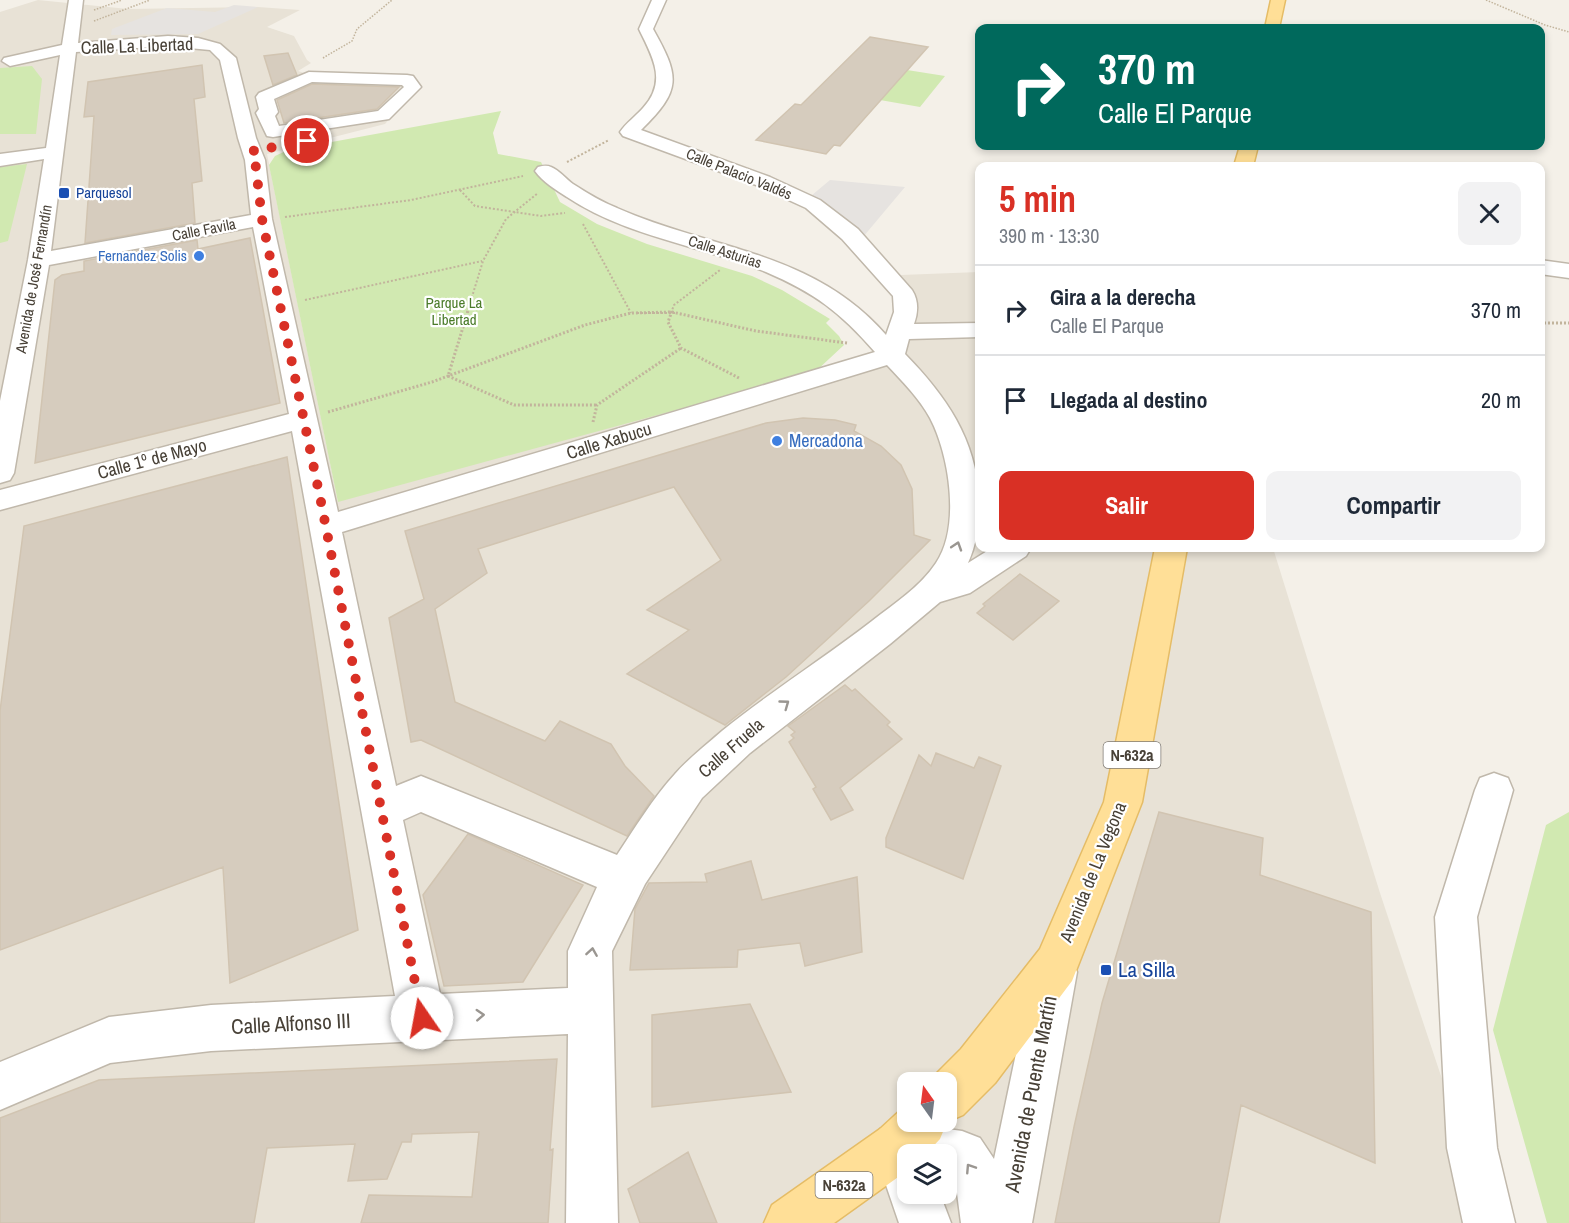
<!DOCTYPE html>
<html lang="es">
<meta charset="utf-8">
<style>
:root{--surface:#fff;--page:#f2f2f3;--text:#1f2937;--muted:#747a83;--line:#e0e1e3;--accent:#d93025}
body{margin:0;font-family:"Archivo Narrow",sans-serif;background:var(--page);color:var(--text);height:100vh;display:flex;flex-direction:column;font-size:22px;white-space:nowrap}
*{box-sizing:border-box;margin:0}
p{font-size:20px;color:var(--muted)}
.icon{flex:none;width:33px;height:33px;fill:none;stroke:currentColor;stroke-width:2;stroke-linecap:round;stroke-linejoin:round}
.map{position:relative;flex:1;overflow:hidden}
.side{position:absolute;left:975px;top:162px;width:570px;height:390px;display:flex;flex-direction:column;background:var(--surface);border-radius:12px;box-shadow:0 3px 9px #0003}
.side>*{flex:none}
.top-card{position:absolute;left:975px;top:24px;width:570px;height:126px;border-radius:12px;box-shadow:0 3px 9px #0003;background:#00695c;color:#fff;overflow:hidden}
.needle{width:39px;rotate:346deg}
.tools{position:absolute;left:897px;top:1072px;display:grid;gap:12px}
.tools a{display:grid;place-items:center;width:60px;height:60px;border-radius:12px;background:var(--surface);box-shadow:0 3px 9px #0003;font-size:30px}
.pin{position:absolute;display:grid;place-items:center;width:51px;height:51px;color:#fff;margin:-26px;border:3px solid #fff;border-radius:50%;box-shadow:0 2px 6px #0007}
.me{position:absolute;width:66px;margin:-33px;rotate:348deg;stroke-linejoin:round;filter:drop-shadow(0 0 4px #0008)}
.turn{display:flex;align-items:center;gap:21px;height:126px;padding:0 24px;font-size:27px}
.turn .icon{width:78px;height:78px;stroke-width:2.5}
.turn b{display:block;font-size:42px;line-height:51px}
.round{display:grid;place-items:center;flex:none;width:63px;height:63px;border-radius:12px;background:var(--page)}
.summary{display:flex;align-items:center;justify-content:space-between;height:102px;padding:0 24px}
h1{font-size:36px;font-weight:700;line-height:45px;color:var(--accent)}
.primary-button{display:flex;gap:12px;margin-top:auto;padding:12px 24px}
.primary-button a{flex:1;height:69px;border-radius:12px;background:var(--accent);color:#fff;font-size:24px;font-weight:700;line-height:69px;text-align:center}
.primary-button a+a{background:var(--page);color:var(--text)}
ul{padding:0;list-style:none}
li{display:flex;align-items:center;gap:18px;height:90px;padding:0 24px;border-top:2px solid var(--line)}
li div{flex:1}
li b{display:block;font-size:22px}
li em{font-style:normal}
.map>svg:first-child{display:block}
</style>
<div class="map">
<svg width="1569" height="1223" viewBox="0 0 1569 1223">
<rect width="100%" height="100%" fill="#f4f0e8"/>
<!-- residential -->
<path fill="#e8e2d6" fill-rule="evenodd" d="M38,0L128,9L258,7L300,10L267,27L294,36L307,60L311,63L298,71L307,74L418,86L385,124L267,154L338,501L534,444L894,351L901,275L979,272L980,548H1273L1380,893L1490,1223H0V12ZM908,1083H946V1122H908ZM908,1155H946V1194H908Z"/>
<!-- green -->
<path fill="#d1e9b1" d="M32,66L42,79L36,134H0V68Z
M907,70L945,76L920,107L880,100Z
M501,111L493,133L498,154L541,162L560,202L597,224L647,244L752,276L782,290L830,319L826,323L839,336L844,345L815,372L338,502L269,165L275,156L288,150Z
M27,164L8,241L0,243V167Z
M1569,812V1223H1547L1493,1030L1546,825Z"/>
<!-- parking -->
<path fill="#e6e3e0" d="M234,5L258,7L198,34L111,35L112,29L167,8L215,12Z
M830,180L905,187L858,243L805,201Z"/>
<!-- building -->
<path fill="#d6ccbe" stroke="#d1c4b1" stroke-width="1.5" d="M870,37L928,47L840,146L834,145L826,154L756,140L795,104L801,105Z
M288,53L297,75L273,85L264,56Z
M202,65L205,97L194,99L202,181L192,183L195,223L85,243L94,116L84,117L88,82Z
M312,84L399,87L377,109L284,123L277,100Z
M250,238L280,403L35,463L55,280L62,275L84,271V261L197,240L198,249Z
M803,418L835,420L856,425L854,431L881,446L901,465L912,489L914,535L930,540L869,601L786,677L725,725L627,674L689,630L647,610L721,560L674,487L478,549L487,573L435,609L455,702L545,741L560,721L611,744L625,766L654,796L627,836L421,740L411,742L389,618L424,599L405,531L766,423Z
M287,457L358,930L230,983L223,867L0,950V711L24,526Z
M1020,574L1059,601L1013,640L977,613L985,606L983,604Z
M845,685L852,691L855,689L890,722L887,725L902,739L840,788L853,810L831,820L813,789L816,787L789,742L794,738L791,735L795,732L788,726Z
M936,753L974,768L979,757L1001,766L963,879L886,847V838L919,755L931,766Z
M1159,812L1263,838L1260,875L1371,912L1375,1163L1241,1105L1219,1223H1055L1074,1127L1102,1003Z
M468,834L583,885L523,982L444,986L423,895Z
M751,861L762,900L857,877L862,952L805,966L800,943L738,950L737,967L630,970L635,909L649,883L707,882L705,874Z
M750,1004L791,1092L652,1107V1015Z
M557,1059L550,1150L553,1149L548,1223H361L369,1195L472,1197L479,1132L412,1134L411,1142H402L387,1179L348,1181L355,1144L267,1148L254,1223H0V1118L99,1080Z
M688,1152L717,1223H640L628,1189Z"/>
<g fill="none" stroke-linecap="round" stroke-linejoin="round">
<!-- minor casing -->
<g stroke="#c0b8ab" stroke-width="3">
<path id="minor" d="M69,0H83L78,43L168,36L198,38L220,44L236,58L256,138L265,160L272,219L338,512L875,352C840,312 815,293 766,272C700,245 627,237 567,197C556,190 543,182 535,171L538,167C543,166 547,165 551,167C559,170 566,179 573,184C587,193 602,202 617,208C712,250 813,251 886,335L894,312L893,296L842,239L806,208L756,185L623,136L620,132C626,123 636,116 643,108C668,81 652,56 639,29L652,0H666L653,29C680,77 682,90 641,130L770,177L820,200L858,229L912,290C919,301 918,313 914,324L980,323V337L909,339L905,354C946,396 976,439 979,499C980,521 977,543 968,563L992,548H1031L1026,556L970,593L940,602L890,644L750,753L702,798L645,884L612,951L618,1223H566L568,1034L211,1051L110,1063L0,1110V1062L109,1017L211,1005L395,996L292,431L0,510V490L289,414L253,227L49,265L14,473L10,480L0,483V401L28,260L44,159L0,166V154L46,148L60,55L10,66L2,61L4,58L62,45ZM168,46L210,50L220,60L238,138L245,160L251,215L51,251L76,52ZM887,365C902,381 919,398 930,418C949,454 961,526 936,563C920,587 895,603 872,621C823,659 770,692 722,731C706,745 689,758 675,774C653,798 635,828 617,855L421,776L396,786L342,532ZM421,812L597,887L568,951V988L440,994L403,820Z
M309,72L407,75L413,76L421,87L389,119L273,137L267,136L256,113L259,109L256,97L259,93ZM312,82L402,85L404,87L378,111L279,126L275,116L278,112L274,99Z
M1540,260L1569,264V278L1540,274Z
M1494,773L1508,778L1513,790L1477,917L1497,1148L1515,1223H1463L1447,1148L1435,917L1475,790L1480,778Z
M1055,950L1071,956L1077,972L1032,1223H961L957,1193L946,1179V1155H908V1194H940L951,1223H899L873,1147L880,1129L898,1122L962,1131L980,1138L994,1159L1033,972L1039,956Z"/>
</g>
<!-- major casing -->
<g stroke="#e5bc66" stroke-width="3">
<path id="major" d="M1271,0H1285L1279,28H1265Z
M1240,146H1258L1253,166H1234Z
M1155,548H1187L1142,802L1072,981L995,1083L963,1115L947,1122L940,1139L925,1155H908V1170L834,1223H764L772,1205L880,1129L906,1105L908,1104V1122H946V1083H928L929,1081L961,1049L1040,949L1104,802Z"/>
</g>
<!-- path-far2 -->
<path stroke="#c2b49c" stroke-width="1.5" stroke-dasharray="1.5 1.5" stroke-linecap="butt" d="M1486,0L1545,25L1569,32
M94,10L122,0
M94,21L150,0
M323,58L352,41L357,29L392,0"/>
<!-- path-far1 -->
<path stroke="#c2b49c" stroke-width="2" stroke-dasharray="2 2" stroke-linecap="butt" d="M567,162L609,140
M460,190L475,206L541,216L565,213
M285,217L411,200L523,176
M583,224L631,313
M305,300L482,261
M467,313L483,261L506,219L538,193
M637,313H676
M671,313L674,305L720,270"/>
<!-- path -->
<path stroke="#c2b49c" stroke-width="3" stroke-dasharray="2 2" stroke-linecap="butt" d="M468,311L448,376L514,405H597
M672,311L668,322L681,348L739,378
M1540,323H1569
M328,412L432,382L585,325L631,313L672,312L756,331L847,343
M593,422L597,405L681,348"/>
<!-- minor -->
<use href="#minor" fill="#fff" fill-rule="evenodd"/>
<!-- major -->
<use href="#major" fill="#ffdf97" fill-rule="evenodd"/>
</g>
<!-- one-way arrows -->
<defs><path id="oneway-chevron" d="M-2-3.5L2.5 0L-2 3.5" fill="none" stroke-width="1.6" stroke-linecap="round" stroke-linejoin="round" transform="scale(1.5)"/></defs>
<g stroke="#9a9691">
<use href="#oneway-chevron" transform="translate(957 546) rotate(-72)"/>
<use href="#oneway-chevron" transform="translate(785 704) rotate(-36)"/>
<use href="#oneway-chevron" transform="translate(592 952) rotate(-81)"/>
<use href="#oneway-chevron" transform="translate(480 1015) rotate(-3)"/>
<use href="#oneway-chevron" transform="translate(970 1168) rotate(-123)"/>
</g>
<g fill="none" stroke-linecap="round" stroke-linejoin="round">
<!-- route -->
<path stroke="#d93025" stroke-width="10" stroke-dasharray="0 18" d="M307,141L252,151L255,160L262,219L321,502L422,1018"/>
</g>
<!-- markers -->
<g fill="#1a4fb4" stroke="#fff" stroke-width="2">
<rect x="58" y="187" width="12" height="12" rx="3"/>
<rect x="1100" y="964" width="12" height="12" rx="3"/>
</g>
<g fill="#3f7fe0" stroke="#fff" stroke-width="2">
<circle cx="199" cy="256" r="6"/>
<circle cx="777" cy="441" r="6"/>
</g>
<g text-anchor="middle" stroke-width="4.5" stroke-linejoin="round" paint-order="stroke">
<!-- far-street labels -->
<g font-size="15" fill="#484137" stroke="#fff">
<text transform="translate(739 174) rotate(22)" y="5">Calle Palacio Valdés</text>
<text transform="translate(204 230) rotate(-11)" y="5">Calle Favila</text>
<text transform="translate(725 252) rotate(18)" y="5">Calle Asturias</text>
<text transform="translate(34 279) rotate(-80)" y="5">Avenida de José Fernandín</text>
</g>
<!-- far-transit labels -->
<g font-size="15" fill="#164399" stroke="#fff" text-anchor="start">
<text x="76" y="198">Parquesol</text>
</g>
<!-- far-shop labels -->
<g font-size="15" fill="#366cbe" stroke="#fff" text-anchor="end">
<text x="187" y="261">Fernandez Solis</text>
</g>
<!-- far-park labels -->
<g font-size="15" fill="#4a7b29" stroke="#fff">
<text x="454" y="308">Parque La<tspan x="454" dy="17">Libertad</tspan></text>
</g>
<!-- shield labels -->
<g fill="#fff" stroke="#7f7a73" stroke-width="1.5">
<rect x="1103.5" y="742" width="57" height="26" rx="4.5"/>
<rect x="815.5" y="1172" width="57" height="26" rx="4.5"/>
</g>
<g font-size="16" font-weight="bold" fill="#484137">
<text x="1132" y="761">N-632a</text>
<text x="844" y="1191">N-632a</text>
</g>
<!-- street labels -->
<g font-size="18" fill="#484137" stroke="#fff">
<text transform="translate(137 46) rotate(-2)" y="6">Calle La Libertad</text>
<text transform="translate(609 441) rotate(-17)" y="6">Calle Xabucu</text>
<text transform="translate(152 459) rotate(-15)" y="6">Calle 1º de Mayo</text>
<text transform="translate(731 748) rotate(-41)" y="6">Calle Fruela</text>
<text transform="translate(1093 872) rotate(-68)" y="6">Avenida de La Vegona</text>
</g>
<!-- shop labels -->
<g font-size="18" fill="#366cbe" stroke="#fff" text-anchor="start">
<text x="789" y="447">Mercadona</text>
</g>
<!-- near-transit labels -->
<g font-size="21" fill="#164399" stroke="#fff" text-anchor="start">
<text x="1118" y="977">La Silla</text>
</g>
<!-- near-street labels -->
<g font-size="21" fill="#484137" stroke="#fff">
<text transform="translate(291 1024) rotate(-3)" y="7">Calle Alfonso III</text>
<text transform="translate(1031 1094) rotate(-79)" y="7">Avenida de Puente Martín</text>
</g>
</g>
</svg>
<div class="tools">
<a><svg class="needle" viewBox="-14 -14 28 28"><path d="M0-13l5 13h-10z" fill="#e53935"/><path d="M0 13l5-13h-10z" fill="#747a83"/></svg></a>
<a><svg class="icon" aria-label="layers" viewBox="0 0 24 24"><path d="M12 4l9 5-9 5-9-5zM3 14l9 5 9-5"/></svg></a>
</div>
<div class="pin" style="left:307px;top:141px;background:#d93025"><svg class="icon" aria-label="arrive" viewBox="0 0 24 24"><path d="M6 21V4h12l-3 4 3 4H6"/></svg></div>
<svg class="me" style="left:422px;top:1018px" viewBox="-20 -20 40 40"><circle r="19" fill="#fff"/><path d="M0-13L10 11 0 6-10 11z" fill="#d93025"/></svg>
<div class="top-card">
<div class="turn"><svg class="icon" aria-label="right" viewBox="0 0 24 24"><path d="M7 20v-9h11M14 6l5 5-5 5"/></svg><div><b>370 m</b>Calle El Parque</div></div>
</div>
<section class="side">
<div class="summary"><div><h1>5 min</h1><p>390 m · 13:30</p></div><a class="round"><svg class="icon" aria-label="close" viewBox="0 0 24 24"><path d="M6 6l12 12M18 6L6 18"/></svg></a></div>
<ul>
<li><svg class="icon" aria-label="right" viewBox="0 0 24 24"><path d="M7 20v-9h11M14 6l5 5-5 5"/></svg><div><b>Gira a la derecha</b><p>Calle El Parque</p></div><em>370 m</em></li>
<li><svg class="icon" aria-label="arrive" viewBox="0 0 24 24"><path d="M6 21V4h12l-3 4 3 4H6"/></svg><div><b>Llegada al destino</b></div><em>20 m</em></li>
</ul>
<div class="primary-button"><a>Salir</a><a>Compartir</a></div>
</section>
</div>
